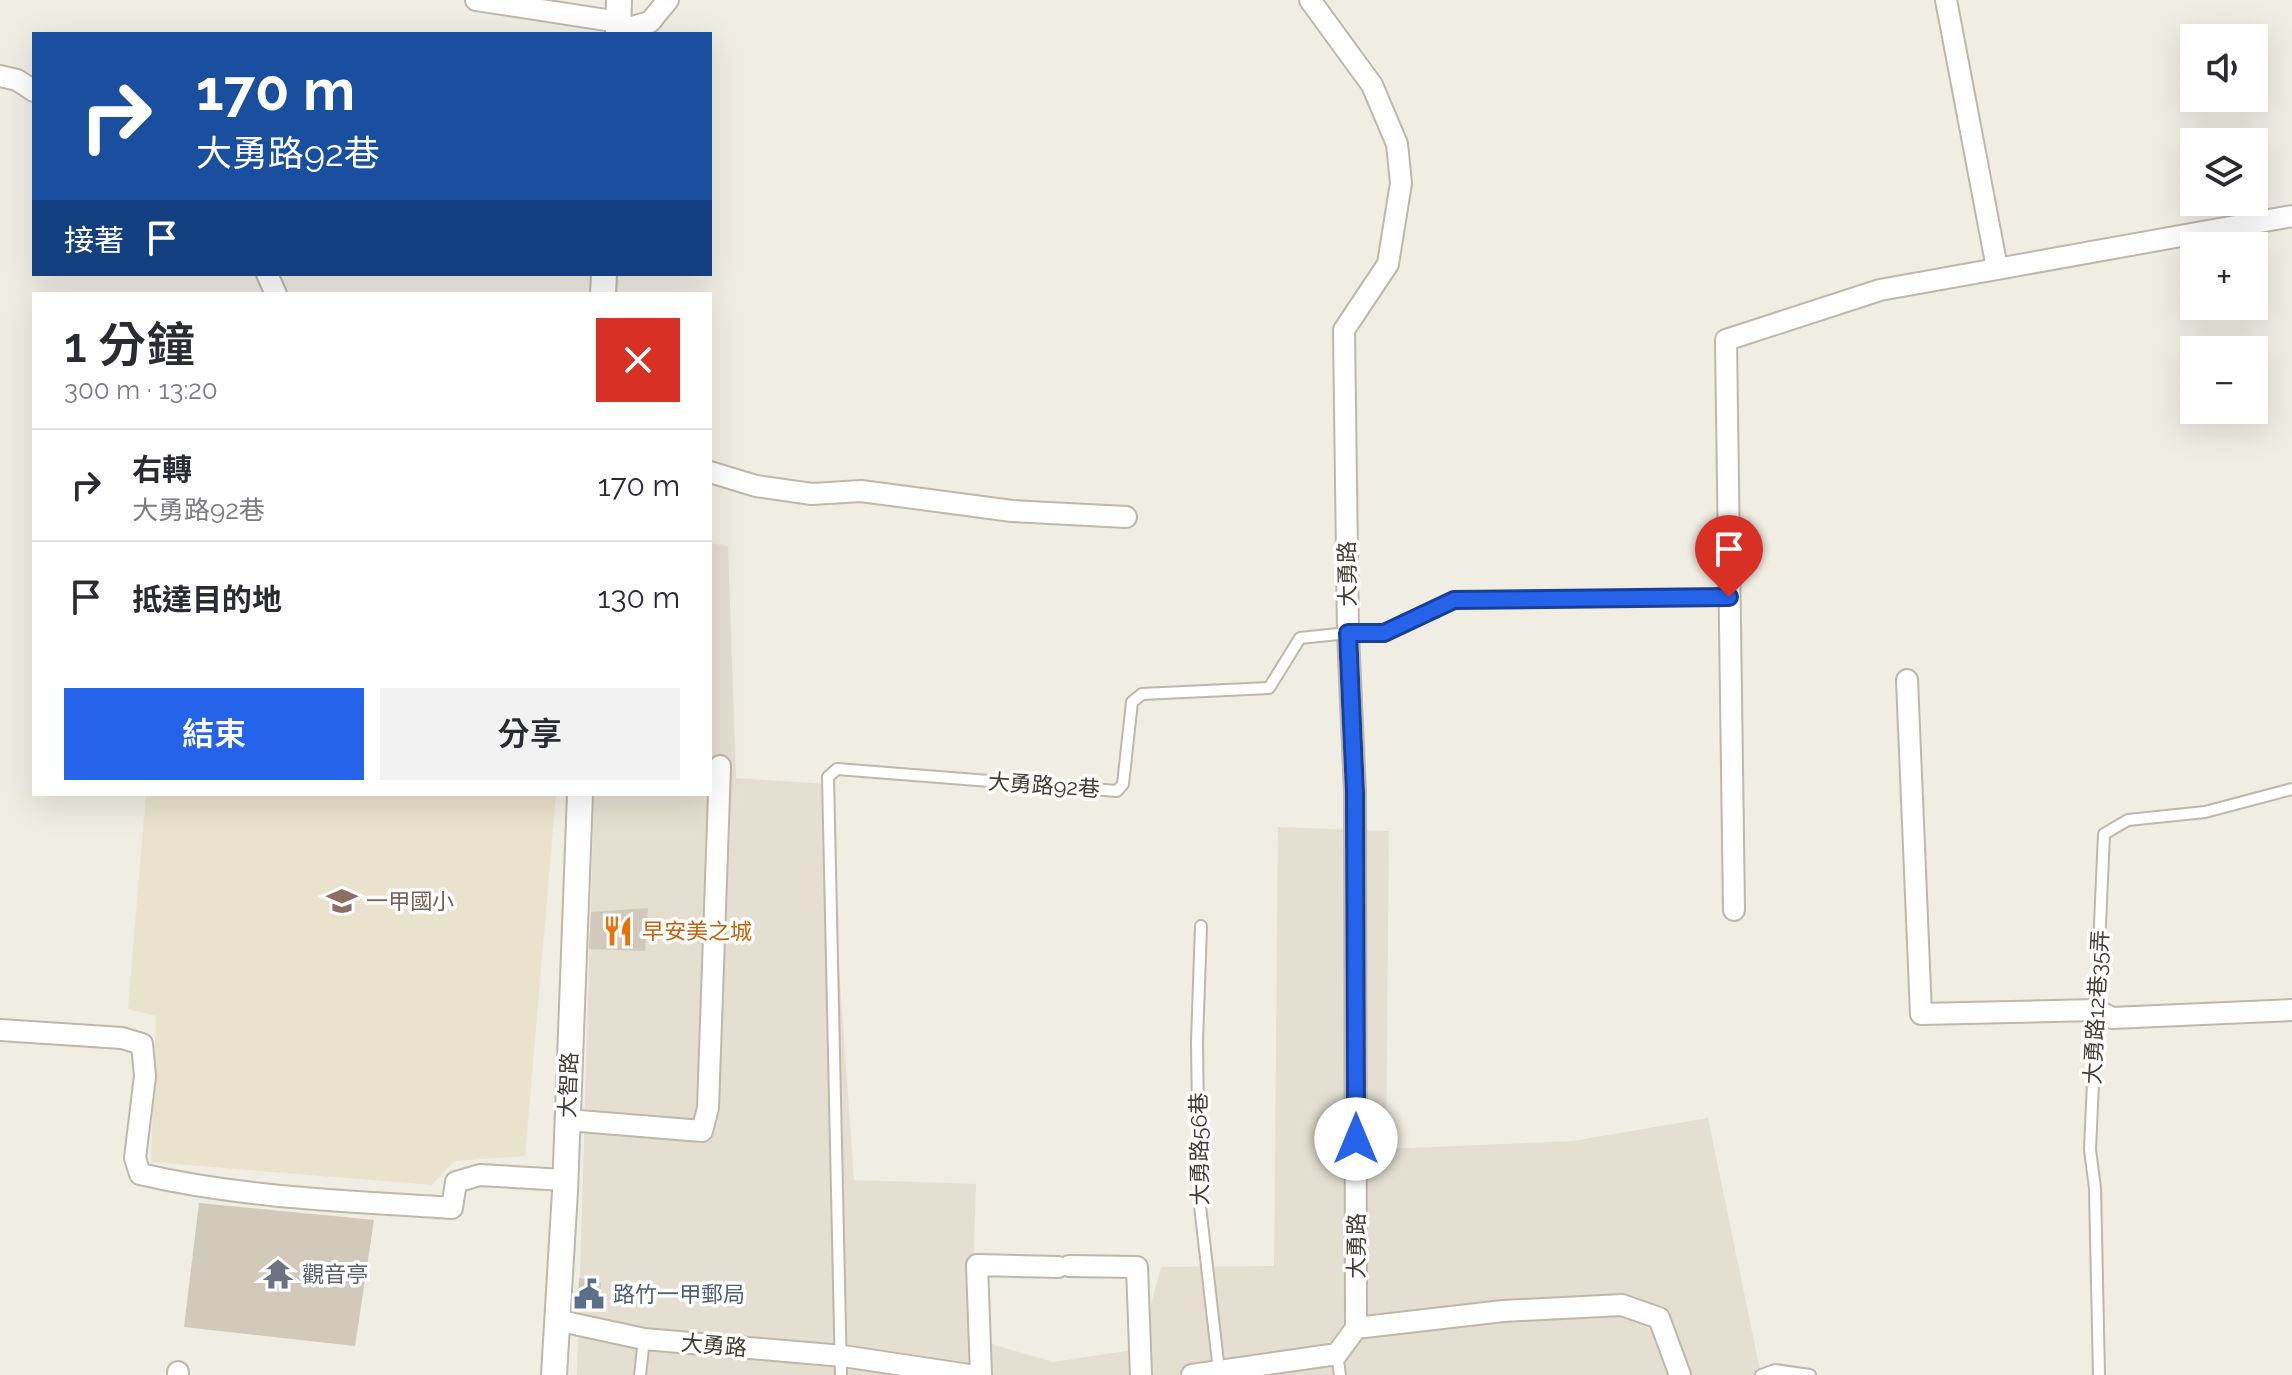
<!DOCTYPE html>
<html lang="zh-TW">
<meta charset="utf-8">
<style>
:root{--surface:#fff;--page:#f2f2f3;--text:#2b2b33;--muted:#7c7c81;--line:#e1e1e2;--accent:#2563eb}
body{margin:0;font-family:Raleway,"Noto Sans TC",sans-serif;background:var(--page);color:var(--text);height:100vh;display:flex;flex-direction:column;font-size:30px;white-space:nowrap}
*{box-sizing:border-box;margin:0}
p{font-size:26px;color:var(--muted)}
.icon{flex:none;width:44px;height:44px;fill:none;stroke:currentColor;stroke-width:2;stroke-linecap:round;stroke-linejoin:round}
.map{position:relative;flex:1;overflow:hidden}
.sheet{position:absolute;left:32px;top:292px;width:680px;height:504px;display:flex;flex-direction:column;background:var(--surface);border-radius:0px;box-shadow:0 8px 32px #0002}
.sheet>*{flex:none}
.top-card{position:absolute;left:32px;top:32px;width:680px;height:244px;border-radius:0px;box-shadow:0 8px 32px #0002;background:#1a4fa0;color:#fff;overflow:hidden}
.tools{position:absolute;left:2180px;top:24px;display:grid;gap:16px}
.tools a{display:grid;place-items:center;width:88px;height:88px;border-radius:0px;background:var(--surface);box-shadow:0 8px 32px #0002;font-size:40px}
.pin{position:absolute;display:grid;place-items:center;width:68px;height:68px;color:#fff;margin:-82px -34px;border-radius:50% 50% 50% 0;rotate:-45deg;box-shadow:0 0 8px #0007}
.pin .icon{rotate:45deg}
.me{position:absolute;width:88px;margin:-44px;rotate:0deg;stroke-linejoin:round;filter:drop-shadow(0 0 6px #0008)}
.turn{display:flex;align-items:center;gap:28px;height:168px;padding:0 32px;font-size:36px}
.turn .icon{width:104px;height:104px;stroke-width:2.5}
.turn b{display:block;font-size:56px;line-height:68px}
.then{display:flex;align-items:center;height:76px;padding:0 32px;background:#0003;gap:16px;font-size:30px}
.round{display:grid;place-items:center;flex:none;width:84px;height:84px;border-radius:0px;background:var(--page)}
.summary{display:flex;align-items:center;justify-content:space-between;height:136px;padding:0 32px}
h1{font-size:48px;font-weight:600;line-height:60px}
.primary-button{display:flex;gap:16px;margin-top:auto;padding:16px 32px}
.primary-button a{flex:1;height:92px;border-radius:0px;background:var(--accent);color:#fff;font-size:32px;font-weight:600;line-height:92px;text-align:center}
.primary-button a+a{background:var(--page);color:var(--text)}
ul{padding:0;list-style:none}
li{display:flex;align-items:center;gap:24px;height:112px;padding:0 32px;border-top:2px solid var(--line)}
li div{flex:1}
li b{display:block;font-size:30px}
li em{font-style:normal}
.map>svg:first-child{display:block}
</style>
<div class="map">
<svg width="2292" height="1375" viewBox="0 0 2292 1375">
<rect width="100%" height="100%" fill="#f0ede3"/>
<!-- residential -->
<path fill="#e4dfd1" d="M710,543L728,546L736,778L826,784L854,1180L976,1184L971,1338L1053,1362L1139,1349L1161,1267L1274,1266L1278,827L1389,831L1386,1149L1573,1141L1708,1118L1761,1375H577L594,794H710Z"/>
<!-- education -->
<path fill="#e9e2cd" d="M146,794H556L525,1156L454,1161L432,1185L151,1162L156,1016L128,1009Z"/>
<!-- building -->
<path fill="#d1c9b9" d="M648,908L645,951L589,949L591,912Z
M199,1203L374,1220L355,1346L184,1327Z
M579,1278L601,1283L599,1308L578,1304Z"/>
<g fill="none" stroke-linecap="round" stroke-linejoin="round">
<!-- service casing -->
<g stroke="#beb8a9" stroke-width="14">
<path id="service" d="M1201,926L1197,1041L1199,1197L1219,1371
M1337,1354L1340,1375
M640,1375L644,1339
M841,1375L828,777L837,769L1117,791L1123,784L1132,702L1142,694L1269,688L1300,638L1348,633H1384L1454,600L1729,597
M1761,1375L1775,1370L1810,1375
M2099,1375L2095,1188L2090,1150L2104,834L2128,820L2205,812L2292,789"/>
</g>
<!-- minor casing -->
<g stroke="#beb8a9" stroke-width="24">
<path id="minor" d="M476,0L619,22
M1310,0L1372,85L1397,144L1401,183L1388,264L1344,330L1348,633L1355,793L1356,1328
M1946,0L1997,268
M618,31L650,22L668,0
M0,76L17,80L34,91
M267,274L276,294
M710,472L756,486L812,494L861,491L1012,511L1126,517
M1907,680L1921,1014L2097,1010L2112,1018L2292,1010
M1734,910L1726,340L1880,290L2292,216
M0,1030L122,1038L142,1044L145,1076L135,1158L140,1174C243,1198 348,1201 452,1208L456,1182L480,1175L565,1180
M567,1120L702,1131L708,1108L720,766
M1069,1266L1137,1267L1141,1375
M556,1320L644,1339L843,1356L969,1375
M178,1375V1372
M981,1375L977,1265L1058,1267
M1192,1375L1337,1354L1356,1328L1503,1311L1622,1305L1659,1318L1680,1375"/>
</g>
<!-- tertiary casing -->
<g stroke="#beb8a9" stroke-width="28">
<path id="tertiary" d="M618,34L619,0
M603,294L604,274
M554,1375L565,1191L580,794"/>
</g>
<!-- service -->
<use href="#service" stroke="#fff" stroke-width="10"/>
<!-- minor -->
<use href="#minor" stroke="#fff" stroke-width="20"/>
<!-- tertiary -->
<use href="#tertiary" stroke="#fff" stroke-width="24"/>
</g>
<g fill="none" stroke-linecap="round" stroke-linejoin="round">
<!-- route casing -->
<g stroke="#184099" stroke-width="20">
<path id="route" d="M1356,1139L1355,793L1348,633H1384L1454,600L1729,597"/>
</g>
<!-- route -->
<use href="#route" stroke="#2563eb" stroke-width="14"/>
</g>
<!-- icons -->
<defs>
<g id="school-bare" transform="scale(2.4)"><path d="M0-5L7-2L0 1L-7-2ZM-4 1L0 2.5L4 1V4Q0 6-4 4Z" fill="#8d6e63" stroke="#fff" stroke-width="2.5" paint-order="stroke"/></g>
<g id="restaurant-bare" transform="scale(2.4)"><path d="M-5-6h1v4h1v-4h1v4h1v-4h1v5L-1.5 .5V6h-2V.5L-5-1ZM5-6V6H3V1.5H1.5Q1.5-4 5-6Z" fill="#e8710a" stroke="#fff" stroke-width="2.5" paint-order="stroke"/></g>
<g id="temple-bare" transform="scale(2.4)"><path d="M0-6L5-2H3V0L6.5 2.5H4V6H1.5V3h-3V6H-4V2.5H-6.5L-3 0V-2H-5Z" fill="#6b7280" stroke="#fff" stroke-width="2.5" paint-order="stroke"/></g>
<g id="civic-bare" transform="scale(2.4)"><path d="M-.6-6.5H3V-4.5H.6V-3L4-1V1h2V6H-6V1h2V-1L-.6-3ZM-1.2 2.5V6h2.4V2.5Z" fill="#5c6f8a" stroke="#fff" stroke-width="2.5" paint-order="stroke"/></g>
</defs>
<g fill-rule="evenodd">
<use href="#school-bare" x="342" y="901"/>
<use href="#restaurant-bare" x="618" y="931"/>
<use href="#temple-bare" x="278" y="1274"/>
<use href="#civic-bare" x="589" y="1294"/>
</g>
<g text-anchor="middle" stroke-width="7" stroke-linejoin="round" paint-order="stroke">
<!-- street labels -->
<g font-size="22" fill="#423d33" stroke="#fff">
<text transform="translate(1347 574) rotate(-91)" y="8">大勇路</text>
<text transform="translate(1044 785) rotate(4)" y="8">大勇路92巷</text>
<text transform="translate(2096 1007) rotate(-87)" y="8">大勇路12巷35弄</text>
<text transform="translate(568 1085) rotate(-88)" y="8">大智路</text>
<text transform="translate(1199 1149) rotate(-91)" y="8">大勇路56巷</text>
<text transform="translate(1356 1246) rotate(-90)" y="8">大勇路</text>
<text transform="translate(714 1345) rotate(5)" y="8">大勇路</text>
</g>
<!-- education labels -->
<g font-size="22" fill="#785e54" stroke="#fff" text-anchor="start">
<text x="366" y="909">一甲國小</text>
</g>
<!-- food labels -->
<g font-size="22" fill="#c56008" stroke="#fff" text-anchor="start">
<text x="642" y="939">早安美之城</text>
</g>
<!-- worship labels -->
<g font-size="22" fill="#5b616d" stroke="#fff" text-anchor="start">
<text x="302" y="1282">觀音亭</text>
</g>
<!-- service labels -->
<g font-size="22" fill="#4e5e75" stroke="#fff" text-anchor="start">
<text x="613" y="1302">路竹一甲郵局</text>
</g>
</g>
</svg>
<div class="tools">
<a><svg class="icon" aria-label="sound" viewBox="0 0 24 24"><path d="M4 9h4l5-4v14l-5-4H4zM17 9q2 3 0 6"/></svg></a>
<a><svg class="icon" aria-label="layers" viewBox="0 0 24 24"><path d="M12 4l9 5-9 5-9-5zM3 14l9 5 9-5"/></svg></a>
<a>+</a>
<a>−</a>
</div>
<div class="pin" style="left:1729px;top:597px;background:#d93025"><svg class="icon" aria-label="arrive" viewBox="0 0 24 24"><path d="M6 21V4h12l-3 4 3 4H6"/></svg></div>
<svg class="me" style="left:1356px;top:1139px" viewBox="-20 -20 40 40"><circle r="19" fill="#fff"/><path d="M0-13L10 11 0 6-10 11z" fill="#2563eb"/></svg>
<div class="top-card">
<div class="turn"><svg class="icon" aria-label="right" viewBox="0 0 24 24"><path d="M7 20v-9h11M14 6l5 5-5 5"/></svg><div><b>170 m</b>大勇路92巷</div></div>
<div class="then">接著<svg class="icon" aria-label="arrive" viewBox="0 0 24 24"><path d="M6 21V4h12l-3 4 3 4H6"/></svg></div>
</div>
<section class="sheet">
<div class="summary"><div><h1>1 分鐘</h1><p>300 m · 13:20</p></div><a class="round" style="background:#d93025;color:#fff"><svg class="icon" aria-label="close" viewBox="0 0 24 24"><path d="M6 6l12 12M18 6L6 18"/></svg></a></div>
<ul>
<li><svg class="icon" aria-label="right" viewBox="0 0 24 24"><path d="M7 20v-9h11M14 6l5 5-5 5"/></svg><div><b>右轉</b><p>大勇路92巷</p></div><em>170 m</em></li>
<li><svg class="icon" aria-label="arrive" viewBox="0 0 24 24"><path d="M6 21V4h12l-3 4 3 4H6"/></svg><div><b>抵達目的地</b></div><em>130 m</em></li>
</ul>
<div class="primary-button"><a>結束</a><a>分享</a></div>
</section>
</div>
